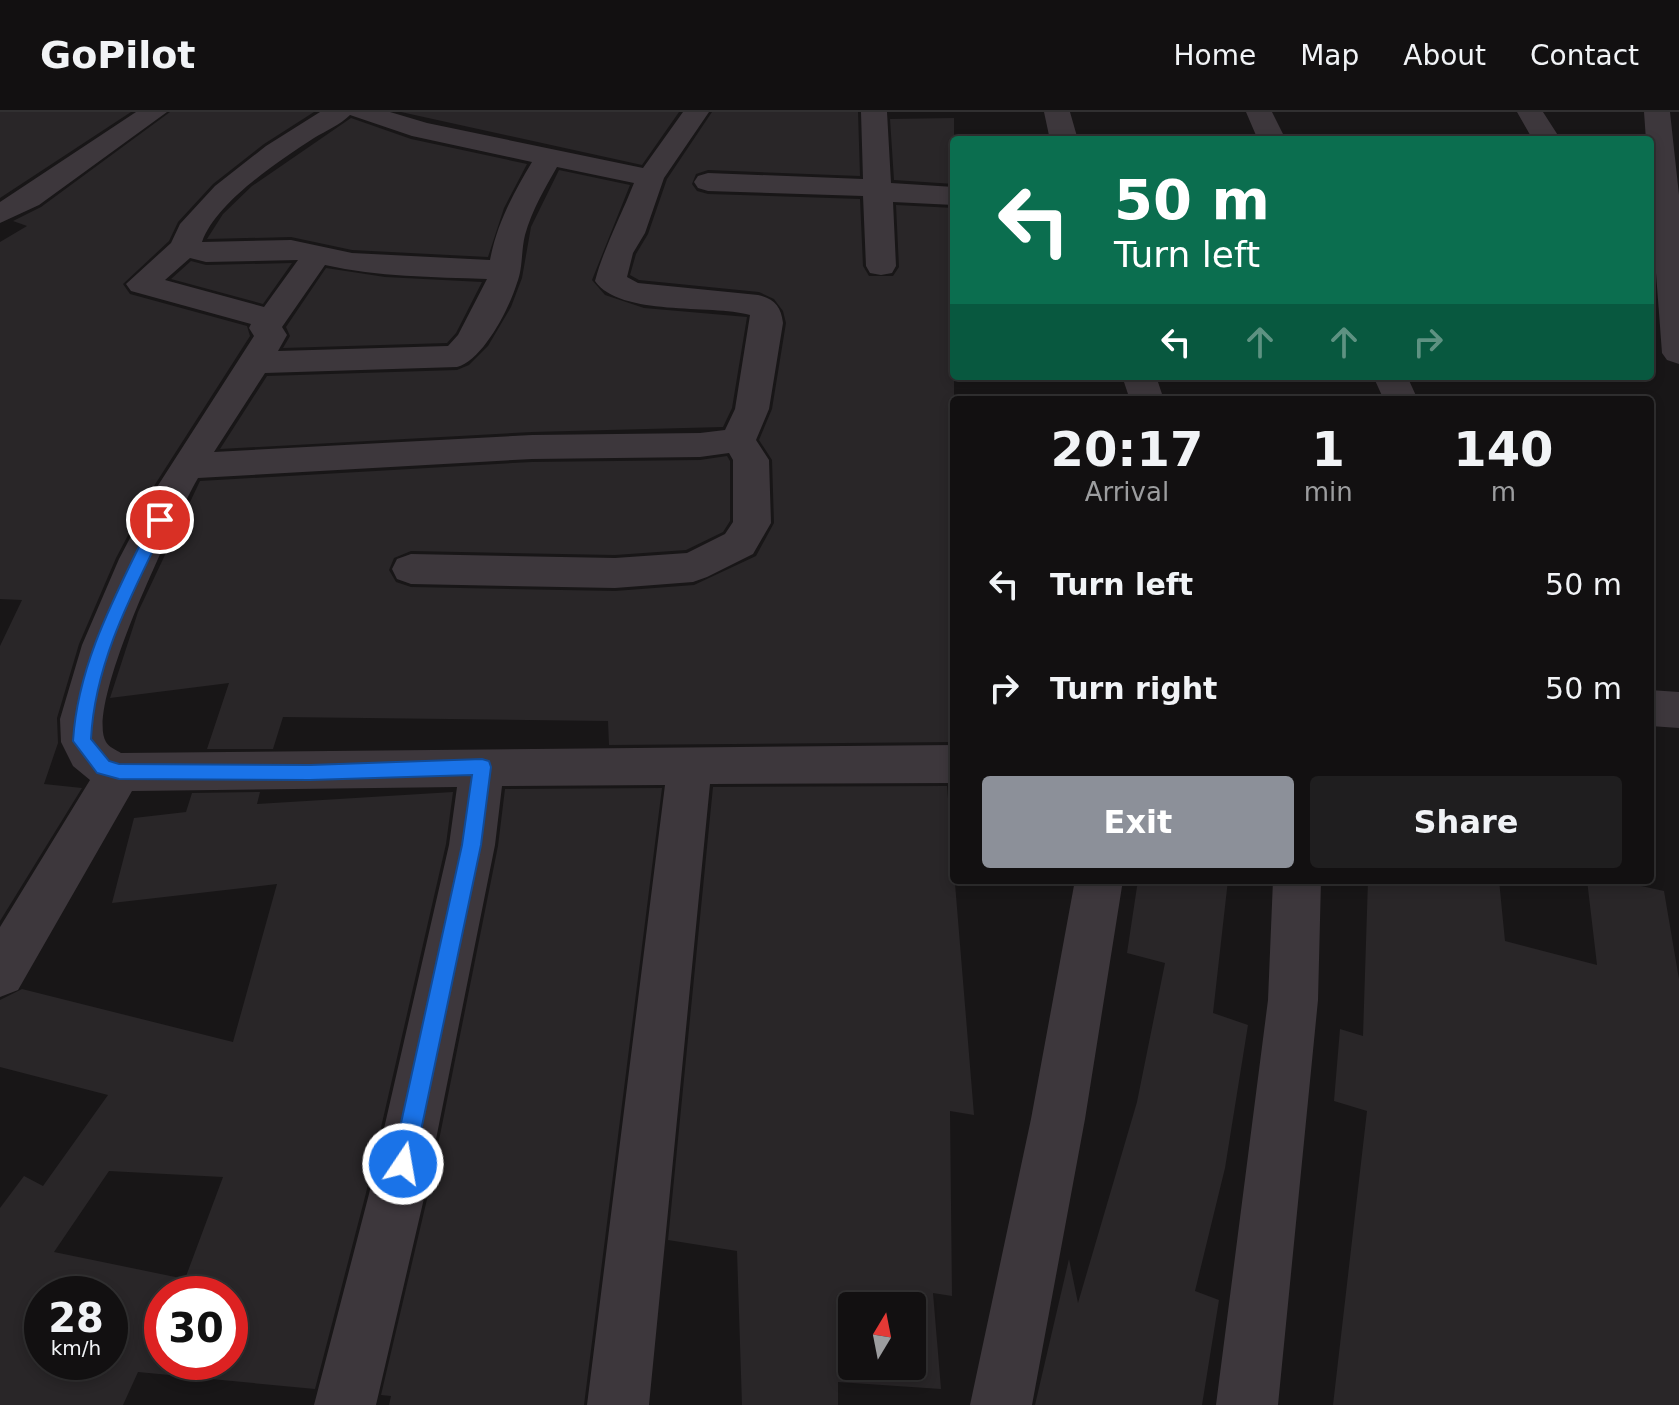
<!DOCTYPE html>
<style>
:root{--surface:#121011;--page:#1f1e1f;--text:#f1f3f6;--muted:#9c9d9f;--line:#313031;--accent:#8c9099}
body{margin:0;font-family:"DejaVu Sans",sans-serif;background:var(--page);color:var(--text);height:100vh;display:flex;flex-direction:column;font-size:30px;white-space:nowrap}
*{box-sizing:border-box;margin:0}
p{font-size:26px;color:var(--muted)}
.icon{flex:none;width:44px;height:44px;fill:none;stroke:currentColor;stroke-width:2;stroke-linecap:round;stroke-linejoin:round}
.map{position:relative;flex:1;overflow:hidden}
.details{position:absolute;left:950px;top:284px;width:704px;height:488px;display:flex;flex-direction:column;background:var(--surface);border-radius:8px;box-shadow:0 4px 12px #0003,0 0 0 2px var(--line)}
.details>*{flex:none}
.top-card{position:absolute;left:950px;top:24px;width:704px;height:244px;border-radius:8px;box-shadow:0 4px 12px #0003,0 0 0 2px var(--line);background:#0b6e4f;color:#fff;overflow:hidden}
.needle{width:52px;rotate:10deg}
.controls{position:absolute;left:838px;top:1180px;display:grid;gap:16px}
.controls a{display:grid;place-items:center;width:88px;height:88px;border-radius:8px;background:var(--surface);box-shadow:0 4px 12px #0003,0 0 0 2px var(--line);font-size:40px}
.speed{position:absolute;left:24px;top:1164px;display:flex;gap:16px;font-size:40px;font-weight:700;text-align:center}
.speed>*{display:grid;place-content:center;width:104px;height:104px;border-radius:50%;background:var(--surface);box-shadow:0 4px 12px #0003,0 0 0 2px var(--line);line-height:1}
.speed small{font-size:20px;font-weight:400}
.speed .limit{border:12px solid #d22;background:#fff;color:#111}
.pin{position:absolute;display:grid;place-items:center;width:68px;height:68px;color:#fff;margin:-34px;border:4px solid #fff;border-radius:50%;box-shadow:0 2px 8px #0007}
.me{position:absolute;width:88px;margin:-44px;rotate:12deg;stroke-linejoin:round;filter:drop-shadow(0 0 6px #0008)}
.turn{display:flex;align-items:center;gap:28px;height:168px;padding:0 32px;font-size:36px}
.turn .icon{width:104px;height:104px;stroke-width:2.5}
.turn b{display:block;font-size:56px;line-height:68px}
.lanes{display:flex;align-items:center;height:76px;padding:0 32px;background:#0003;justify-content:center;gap:40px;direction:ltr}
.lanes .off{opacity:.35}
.eta{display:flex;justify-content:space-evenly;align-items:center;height:136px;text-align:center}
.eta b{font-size:48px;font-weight:700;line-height:56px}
.cta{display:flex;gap:16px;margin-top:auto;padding:16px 32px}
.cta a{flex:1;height:92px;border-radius:8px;background:var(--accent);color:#fff;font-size:32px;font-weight:700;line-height:92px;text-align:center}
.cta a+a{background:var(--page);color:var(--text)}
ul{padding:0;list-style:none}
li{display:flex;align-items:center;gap:24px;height:104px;padding:0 32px}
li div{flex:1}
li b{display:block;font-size:30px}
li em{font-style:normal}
header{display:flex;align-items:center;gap:48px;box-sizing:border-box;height:112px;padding:0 40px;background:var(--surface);border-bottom:2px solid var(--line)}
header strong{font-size:38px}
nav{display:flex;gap:44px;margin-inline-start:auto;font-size:28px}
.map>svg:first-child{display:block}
</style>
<header>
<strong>GoPilot</strong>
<nav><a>Home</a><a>Map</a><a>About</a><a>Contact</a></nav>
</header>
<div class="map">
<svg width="1679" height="1293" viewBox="0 0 1679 1293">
<rect width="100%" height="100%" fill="#181617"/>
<!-- building -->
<path fill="#292628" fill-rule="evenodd" d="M0,0H131L0,86Z
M170,0H314L264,32L213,72L178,110L169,129L123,172L130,182L247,214L250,224L154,374L116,446L79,532L57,606L58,631L44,672L82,676L0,809V534L22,488L0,487V130L27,114L13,109L41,95Z
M401,0H679L642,53Z
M712,0H858L860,64L708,58L696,62L692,72L697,79L708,82L860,87L863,154L869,164H893L899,155L896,93L954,96V630L609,633L608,609L283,605L273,637H207L229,571L110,586L138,500L200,369L532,350L700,348L727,344L730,349V409L723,420L686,438L615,443L411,439L394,446L389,458L396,470L411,475L615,479L694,473L756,444L774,411L772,348L759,328L772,297L786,211L783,199L774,187L759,180L639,168L630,163L636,142L648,122L667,67Z
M351,6L411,27L527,52L504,96L488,145L352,138L291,125L207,127L223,102L252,74Z
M954,6V72L894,68L890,7Z
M559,58L630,73L592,168L605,183L644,196L747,205L732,296L723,315L532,320L220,337L267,264L457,258L469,253L488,234L511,195L522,166L531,115Z
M191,149L206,153L292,151L263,192L171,167Z
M326,156L385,165L482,170L456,221L447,231L283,236L290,224L286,215Z
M947,674L974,1003L950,999L952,1184L933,1181L941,1277L838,1270V1293H742L737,1139L668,1128L713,675ZM852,1194H912V1254H852Z
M662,676L584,1293H389L391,1284L381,1283L428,1083L498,734L505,677Z
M260,680L257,692L453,680L446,732L366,1081L315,1277L138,1260L123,1293H0V1096L24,1064L43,1074L108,983L0,955V888L22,877L233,930L277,772L112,791L134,706L186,700L192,681ZM109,1059L223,1065L185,1167L54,1140ZM42,1182H110V1250H42ZM162,1182H230V1250H162Z
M1138,768H1228L1213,901L1248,913L1225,1056L1195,1179L1219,1188L1202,1293H1035L1069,1147L1078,1191L1137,990L1165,851L1127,841Z
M1368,768H1499L1505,829L1597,853L1587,768H1614L1664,779L1679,867V1293H1333L1367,999L1334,989L1340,917L1363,924Z"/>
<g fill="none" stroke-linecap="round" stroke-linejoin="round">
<!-- street -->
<path fill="#3d373c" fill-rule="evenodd" d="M136,0H167L39,93L0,111V90Z
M320,0H390L427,11L643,56L683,0H709L664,66L645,121L633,141L627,165L638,171L758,183C774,187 781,194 783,211L769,297L756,328L769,348L771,411L753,442L707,465L693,470L615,476L411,472L397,467L392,457L397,447L411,442L615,446L687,441L725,422L733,410V348L729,341L700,345L532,347L198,366C176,405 84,594 106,630C109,635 116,638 121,641L954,633V671L710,672L649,1293H587L665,673L502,674L495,733L425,1082L376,1293H314L369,1082L449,733L457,675L132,679L18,878L0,885V815L90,668L73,654L61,630L60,607L82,533L119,447L157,375L254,224L249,216L251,212L131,179L126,172L171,131L180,112L215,74L266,34ZM350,3L412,24L532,50C513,82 497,111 490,148L352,141L291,128L202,130C216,90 279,49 314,26C326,19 341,12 350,3ZM557,55L634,71C621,104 604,135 595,169C620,205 711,192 750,203L735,297L725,318L700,321L532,323L214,340L265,261L457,255C483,248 509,197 517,171C523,156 521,139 525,123C532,98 545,76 557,55ZM190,146L206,150L298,148L264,195L165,168ZM325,153C378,165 433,165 487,167L458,223L448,234L278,239L287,223L282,215Z
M861,0H887L891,71L954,75V93L893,90L896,154L892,161L881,163L870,161L866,154L863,84L708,79L698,76L694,70L698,64L708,61L863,67Z
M1044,0H1070L1078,28H1050Z
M1246,0H1272L1286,28H1258Z
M1517,0H1543L1561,28H1533Z
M1644,0H1670L1679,83V252L1667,248L1662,241L1650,81V28H1646Z
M1122,264H1156L1164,288H1130Z
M1373,264H1407L1418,288H1384Z
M1650,578L1679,580V616L1650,614Z
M1075,768H1123L1085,1007L1032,1293H970L1031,1007Z
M1273,768H1321L1318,888L1278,1293H1216L1268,888Z"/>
</g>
<!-- route -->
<path fill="#1a73e8" stroke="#114b97" stroke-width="2" d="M160,402L168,408C134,478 95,548 91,627L109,649L119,652L310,653L482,647L489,649L491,655L481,733L414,1052L411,1060L403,1064L395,1060L392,1052L462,733L472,663L310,668L119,667L97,661L73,629C78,549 118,479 152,408Z"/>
</svg>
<div class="controls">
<a><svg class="needle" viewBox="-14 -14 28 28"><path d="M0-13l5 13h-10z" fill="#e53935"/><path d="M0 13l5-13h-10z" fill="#9c9d9f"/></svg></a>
</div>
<div class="speed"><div>28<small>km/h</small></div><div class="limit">30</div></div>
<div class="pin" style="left:160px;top:408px;background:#d93025"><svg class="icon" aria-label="arrive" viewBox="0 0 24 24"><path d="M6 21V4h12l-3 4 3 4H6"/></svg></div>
<svg class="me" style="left:403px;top:1052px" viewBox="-20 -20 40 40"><circle r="17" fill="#1a73e8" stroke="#fff" stroke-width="3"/><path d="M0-11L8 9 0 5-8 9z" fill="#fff"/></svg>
<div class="top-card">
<div class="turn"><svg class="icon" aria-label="left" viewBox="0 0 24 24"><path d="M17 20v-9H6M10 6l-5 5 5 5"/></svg><div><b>50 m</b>Turn left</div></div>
<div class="lanes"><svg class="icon" aria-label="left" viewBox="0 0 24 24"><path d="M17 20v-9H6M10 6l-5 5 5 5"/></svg><svg class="icon off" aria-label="ahead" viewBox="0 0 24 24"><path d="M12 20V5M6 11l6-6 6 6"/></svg><svg class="icon off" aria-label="ahead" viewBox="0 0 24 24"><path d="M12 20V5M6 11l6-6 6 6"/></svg><svg class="icon off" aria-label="right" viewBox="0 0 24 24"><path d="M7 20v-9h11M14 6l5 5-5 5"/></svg></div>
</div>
<section class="details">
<div class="eta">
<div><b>20:17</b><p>Arrival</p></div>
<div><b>1</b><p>min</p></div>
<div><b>140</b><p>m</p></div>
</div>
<ul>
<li><svg class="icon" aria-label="left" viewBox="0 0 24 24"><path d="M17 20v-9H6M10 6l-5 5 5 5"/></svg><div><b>Turn left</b></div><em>50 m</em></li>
<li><svg class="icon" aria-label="right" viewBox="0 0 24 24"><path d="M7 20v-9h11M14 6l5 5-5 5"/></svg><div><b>Turn right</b></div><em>50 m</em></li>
</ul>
<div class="cta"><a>Exit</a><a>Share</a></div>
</section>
</div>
